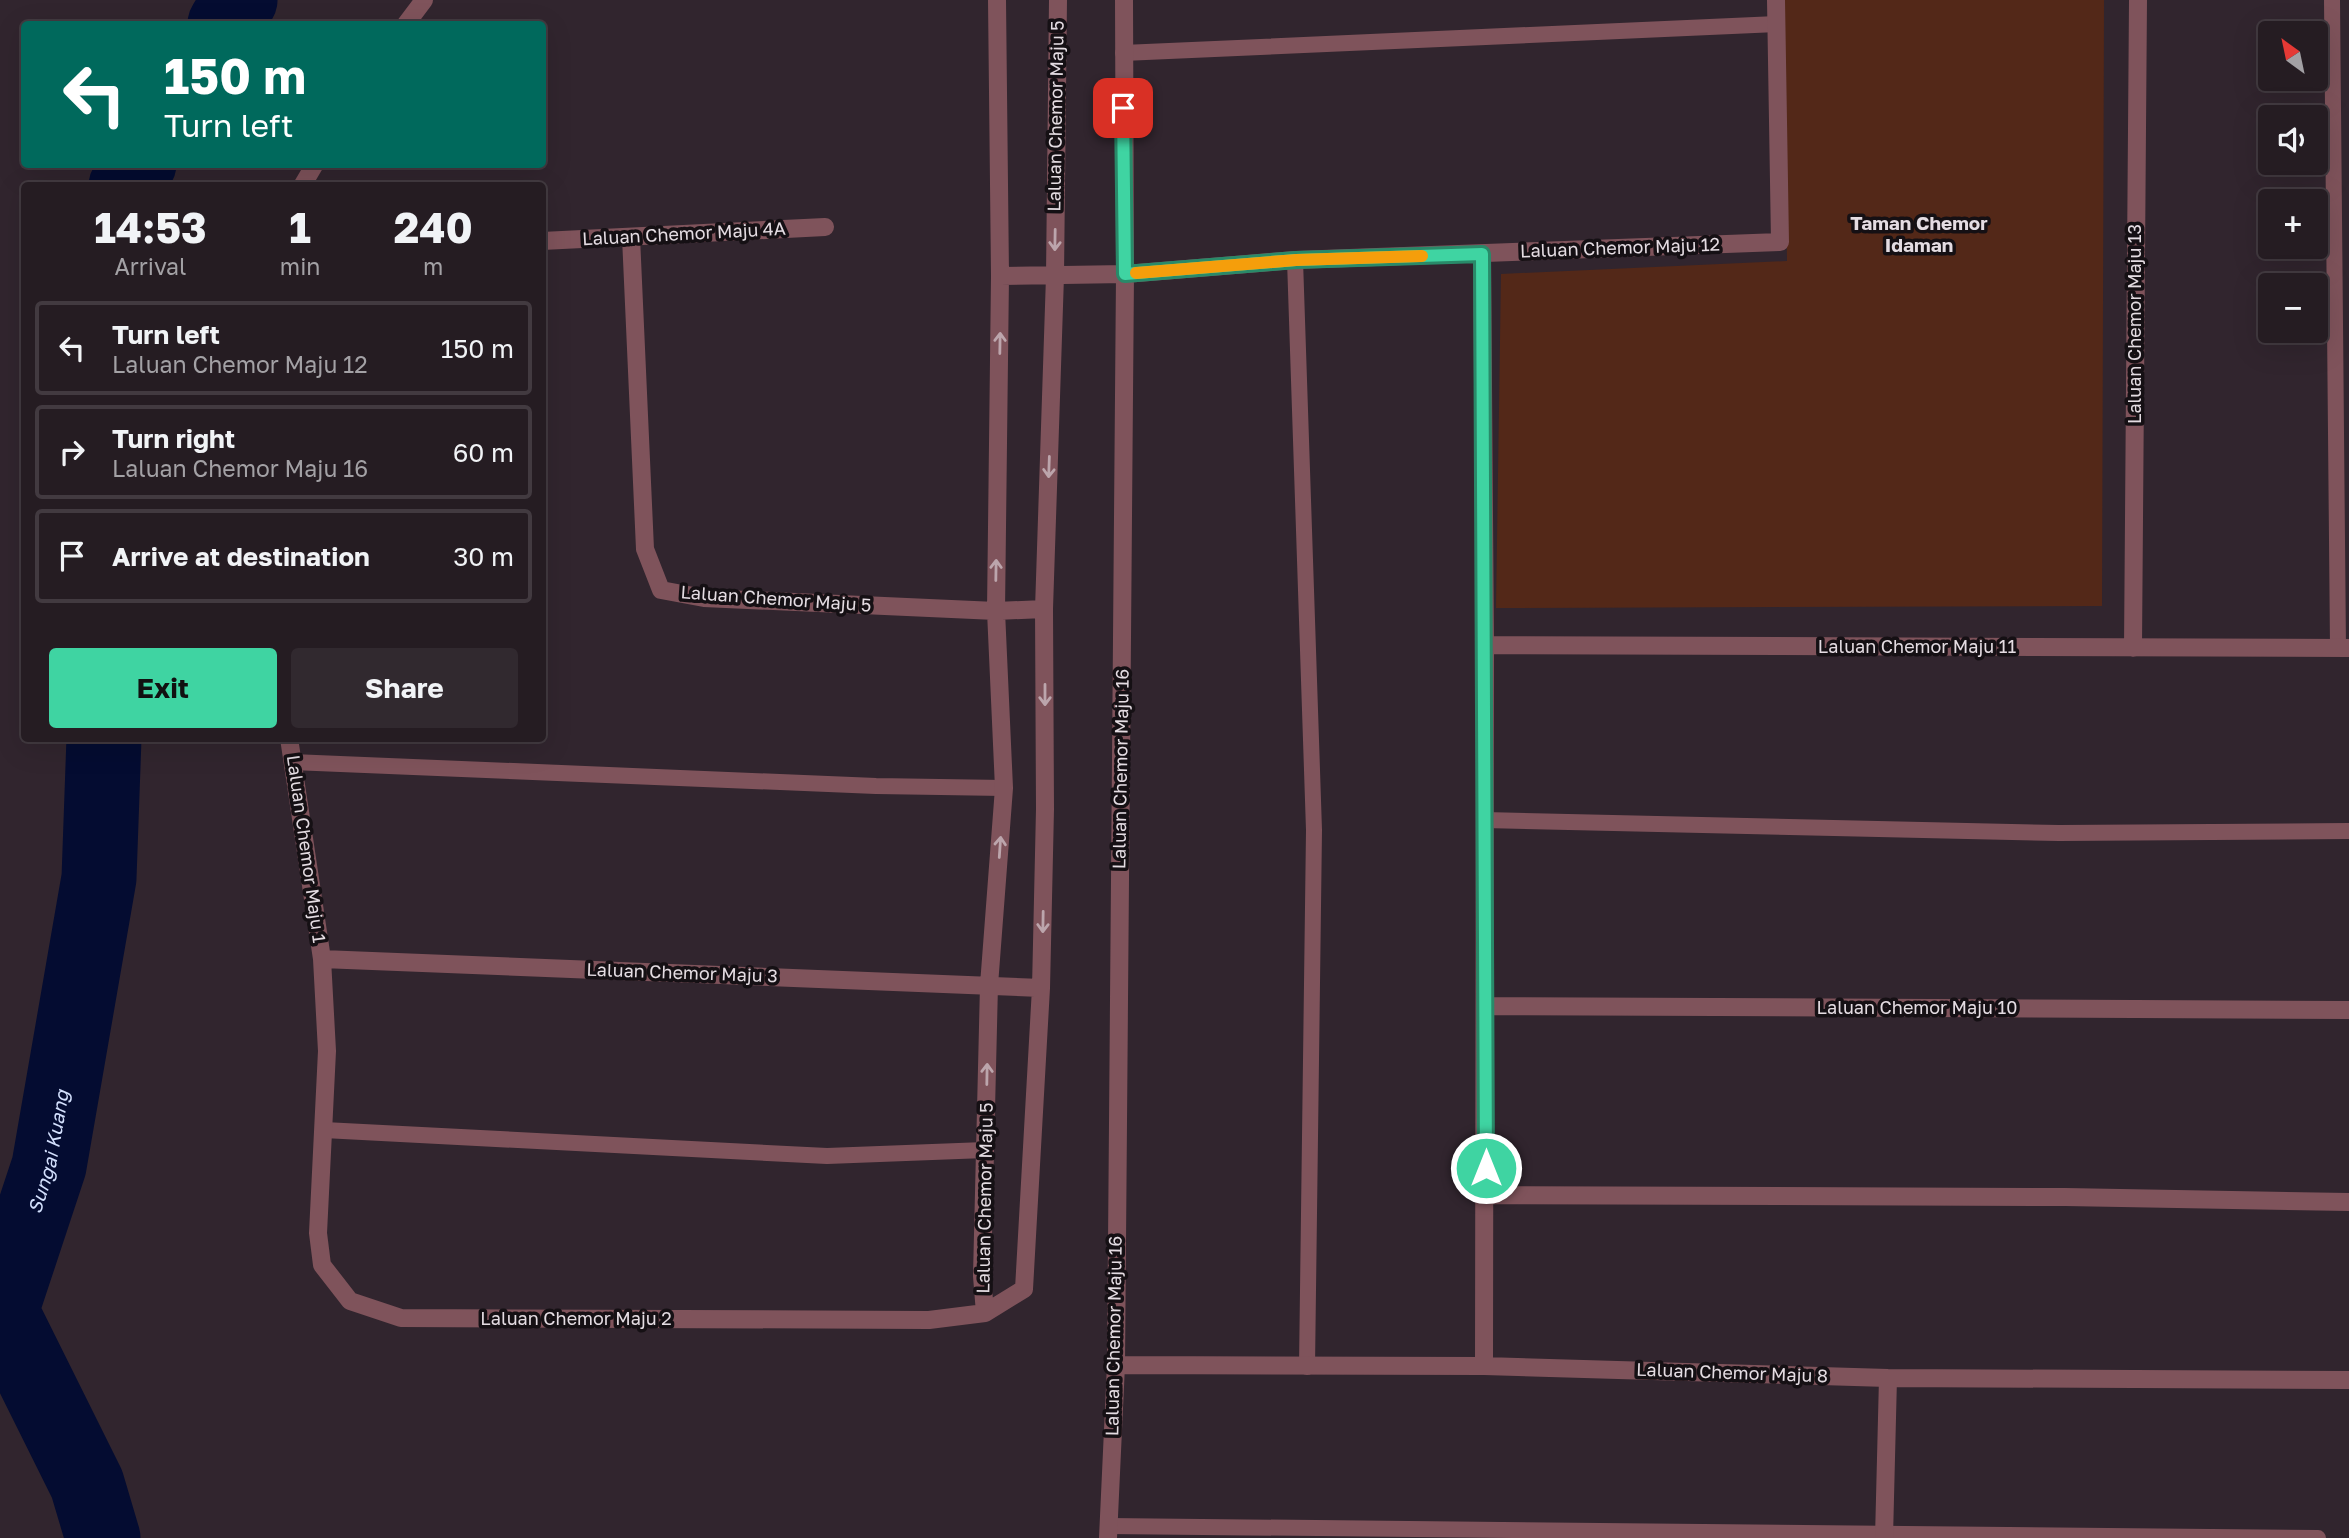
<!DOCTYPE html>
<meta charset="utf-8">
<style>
:root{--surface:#251c22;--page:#31292f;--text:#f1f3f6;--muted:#a3a1a5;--line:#423a40;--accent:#3fd4a2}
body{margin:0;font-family:"Golos Text",sans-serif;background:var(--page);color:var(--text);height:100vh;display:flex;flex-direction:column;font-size:26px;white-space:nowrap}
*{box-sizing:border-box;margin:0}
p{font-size:23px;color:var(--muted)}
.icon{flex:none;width:38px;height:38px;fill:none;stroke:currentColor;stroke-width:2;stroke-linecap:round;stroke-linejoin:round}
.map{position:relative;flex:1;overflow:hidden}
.drawer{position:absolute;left:21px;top:182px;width:525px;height:560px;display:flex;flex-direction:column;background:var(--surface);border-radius:7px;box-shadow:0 7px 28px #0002,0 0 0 2px var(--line)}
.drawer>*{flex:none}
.banner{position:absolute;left:21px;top:21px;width:525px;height:147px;border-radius:7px;box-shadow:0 7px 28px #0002,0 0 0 2px var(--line);background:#00695c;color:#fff;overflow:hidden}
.needle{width:46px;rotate:327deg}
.controls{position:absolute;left:2258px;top:21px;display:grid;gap:14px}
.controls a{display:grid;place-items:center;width:70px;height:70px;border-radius:7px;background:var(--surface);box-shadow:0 7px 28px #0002,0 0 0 2px var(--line);font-size:35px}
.pin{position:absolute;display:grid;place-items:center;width:60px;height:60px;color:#fff;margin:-30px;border-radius:14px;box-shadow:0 4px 10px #0006}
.me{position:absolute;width:77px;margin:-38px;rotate:0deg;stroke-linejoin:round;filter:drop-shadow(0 0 5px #0008)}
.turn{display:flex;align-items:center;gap:24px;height:147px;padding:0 28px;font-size:32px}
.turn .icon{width:91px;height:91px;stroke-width:2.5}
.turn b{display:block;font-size:49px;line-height:60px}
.eta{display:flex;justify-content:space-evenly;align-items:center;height:119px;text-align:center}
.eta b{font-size:42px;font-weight:700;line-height:49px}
.button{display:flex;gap:14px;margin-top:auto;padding:14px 28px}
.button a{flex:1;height:80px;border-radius:7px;background:var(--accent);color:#111;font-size:28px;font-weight:700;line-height:80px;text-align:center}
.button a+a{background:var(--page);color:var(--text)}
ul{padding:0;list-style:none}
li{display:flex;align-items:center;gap:21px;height:94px;margin:0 14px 10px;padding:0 14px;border:4px solid var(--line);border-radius:7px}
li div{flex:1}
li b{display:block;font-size:26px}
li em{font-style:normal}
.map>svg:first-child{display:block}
</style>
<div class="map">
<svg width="2349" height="1538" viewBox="0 0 2349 1538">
<rect width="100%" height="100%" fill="#31252e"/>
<!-- green -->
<path fill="#532818" d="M1783,0H2104L2102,606L1496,608L1501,274L1787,261Z"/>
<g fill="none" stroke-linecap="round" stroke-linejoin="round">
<!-- river -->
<g stroke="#040c31" stroke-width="75">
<path d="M225,24L240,0"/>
<path d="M126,186L139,164"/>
<path id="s1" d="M103,1538L87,1484L1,1311L49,1166L99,878L104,738"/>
</g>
<!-- service -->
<path stroke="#7f535b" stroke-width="16" d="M2332,0L2338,648
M1123,53L1777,24
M1295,260L1314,830L1307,1367
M292,762L876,786L1004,788
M1484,820L2059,833L2349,831
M324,1130L827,1156L985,1150
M1108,1526L2318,1538"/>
<!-- minor -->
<path stroke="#7f535b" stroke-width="18" d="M406,24L424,0
M302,186L315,164
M631,237L645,549L661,590L704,598L996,611L1044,609
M542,241L825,227
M1482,254L1485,645L1484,1366
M1000,276L1125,274L1295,260L1780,242L1776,0
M1485,645L2349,648
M2133,648L2138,0
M289,738L322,959L327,1051L318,1233L322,1265L350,1301L401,1318L929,1320L985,1313L1024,1289L1041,988L1045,809L1044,609L1055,276L1058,0
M322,959L1041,988
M1485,1006L2349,1010
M1486,1195L2065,1197L2349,1202
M985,1313L982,1276L989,985L1004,788L996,611L1000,276L997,0
M1116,1365L1484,1366L1888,1378L2349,1380
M1108,1538L1116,1365L1125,274L1124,0
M1884,1538L1888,1378"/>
</g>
<!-- one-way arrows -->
<defs><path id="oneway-shaft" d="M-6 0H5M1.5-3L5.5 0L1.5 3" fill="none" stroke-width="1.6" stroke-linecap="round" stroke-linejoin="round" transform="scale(1.75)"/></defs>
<g stroke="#bca5ac">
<use href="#oneway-shaft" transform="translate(1055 240) rotate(91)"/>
<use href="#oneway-shaft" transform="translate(1000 343) rotate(-89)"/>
<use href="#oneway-shaft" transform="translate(1049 467) rotate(92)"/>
<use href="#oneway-shaft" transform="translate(996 570) rotate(-89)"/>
<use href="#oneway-shaft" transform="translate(1045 695) rotate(90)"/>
<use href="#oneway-shaft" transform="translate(1000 847) rotate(-86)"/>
<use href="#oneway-shaft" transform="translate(1043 922) rotate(91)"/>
<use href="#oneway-shaft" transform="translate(987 1074) rotate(-89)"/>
</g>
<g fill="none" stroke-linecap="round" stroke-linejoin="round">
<!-- route casing -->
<g stroke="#298a69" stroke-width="18">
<path id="route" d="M1123,108L1125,274L1296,260L1482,254L1486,1168"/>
</g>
<!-- route -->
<use href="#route" stroke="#3fd4a2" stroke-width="12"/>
<!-- slow -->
<path stroke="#f59e0b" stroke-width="12" d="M1136,273L1296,260L1422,256"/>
</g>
<g text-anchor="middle" stroke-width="7" stroke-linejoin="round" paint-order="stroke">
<!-- street labels -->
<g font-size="18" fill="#e4dce2" stroke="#151014">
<text transform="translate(1056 116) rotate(-89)" y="6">Laluan Chemor Maju 5</text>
<text transform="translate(684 234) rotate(-3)" y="6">Laluan Chemor Maju 4A</text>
<text transform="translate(1620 248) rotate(-2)" y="6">Laluan Chemor Maju 12</text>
<text transform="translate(2135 324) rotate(-90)" y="6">Laluan Chemor Maju 13</text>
<text transform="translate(776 599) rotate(4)" y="6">Laluan Chemor Maju 5</text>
<text x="1917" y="653">Laluan Chemor Maju 11</text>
<text transform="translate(1121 769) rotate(-89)" y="6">Laluan Chemor Maju 16</text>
<text transform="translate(306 849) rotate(82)" y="6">Laluan Chemor Maju 1</text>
<text transform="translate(682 973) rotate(2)" y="6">Laluan Chemor Maju 3</text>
<text x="1917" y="1014">Laluan Chemor Maju 10</text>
<text transform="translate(985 1198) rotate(-89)" y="6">Laluan Chemor Maju 5</text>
<text x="576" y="1325">Laluan Chemor Maju 2</text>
<text transform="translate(1114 1336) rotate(-89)" y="6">Laluan Chemor Maju 16</text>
<text transform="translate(1732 1373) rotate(2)" y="6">Laluan Chemor Maju 8</text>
</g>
<!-- neighbourhood labels -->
<g font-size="19" font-weight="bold" fill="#e4dce2" stroke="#151014">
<text x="1919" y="230">Taman Chemor<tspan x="1919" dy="22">Idaman</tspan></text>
</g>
<!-- water labels -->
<g font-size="19" font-style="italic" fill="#d3e0fd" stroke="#151014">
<text dy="7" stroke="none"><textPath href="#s1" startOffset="416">Sungai Kuang</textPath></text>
</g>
</g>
</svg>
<div class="controls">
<a><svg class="needle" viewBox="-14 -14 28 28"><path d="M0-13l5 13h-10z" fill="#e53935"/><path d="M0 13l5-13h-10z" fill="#a3a1a5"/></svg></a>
<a><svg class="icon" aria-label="sound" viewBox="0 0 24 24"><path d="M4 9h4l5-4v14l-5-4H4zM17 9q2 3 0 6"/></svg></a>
<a>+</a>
<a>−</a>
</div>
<div class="pin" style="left:1123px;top:108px;background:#d93025"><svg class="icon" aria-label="arrive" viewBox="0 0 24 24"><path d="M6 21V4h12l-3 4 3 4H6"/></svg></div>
<svg class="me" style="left:1486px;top:1168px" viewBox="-20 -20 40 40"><circle r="17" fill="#3fd4a2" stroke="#fff" stroke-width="3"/><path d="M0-11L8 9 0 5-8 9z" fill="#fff"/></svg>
<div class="banner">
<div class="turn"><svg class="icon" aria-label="left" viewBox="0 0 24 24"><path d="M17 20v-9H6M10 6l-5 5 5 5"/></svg><div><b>150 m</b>Turn left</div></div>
</div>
<section class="drawer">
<div class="eta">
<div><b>14:53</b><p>Arrival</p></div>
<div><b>1</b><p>min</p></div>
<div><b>240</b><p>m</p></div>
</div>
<ul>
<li><svg class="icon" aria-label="left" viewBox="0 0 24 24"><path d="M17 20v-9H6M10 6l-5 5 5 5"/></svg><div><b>Turn left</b><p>Laluan Chemor Maju 12</p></div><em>150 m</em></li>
<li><svg class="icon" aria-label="right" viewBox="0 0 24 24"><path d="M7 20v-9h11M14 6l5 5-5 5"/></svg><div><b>Turn right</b><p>Laluan Chemor Maju 16</p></div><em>60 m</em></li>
<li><svg class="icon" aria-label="arrive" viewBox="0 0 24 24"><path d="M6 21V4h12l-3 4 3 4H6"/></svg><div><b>Arrive at destination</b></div><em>30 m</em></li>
</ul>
<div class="button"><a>Exit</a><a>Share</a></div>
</section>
</div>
